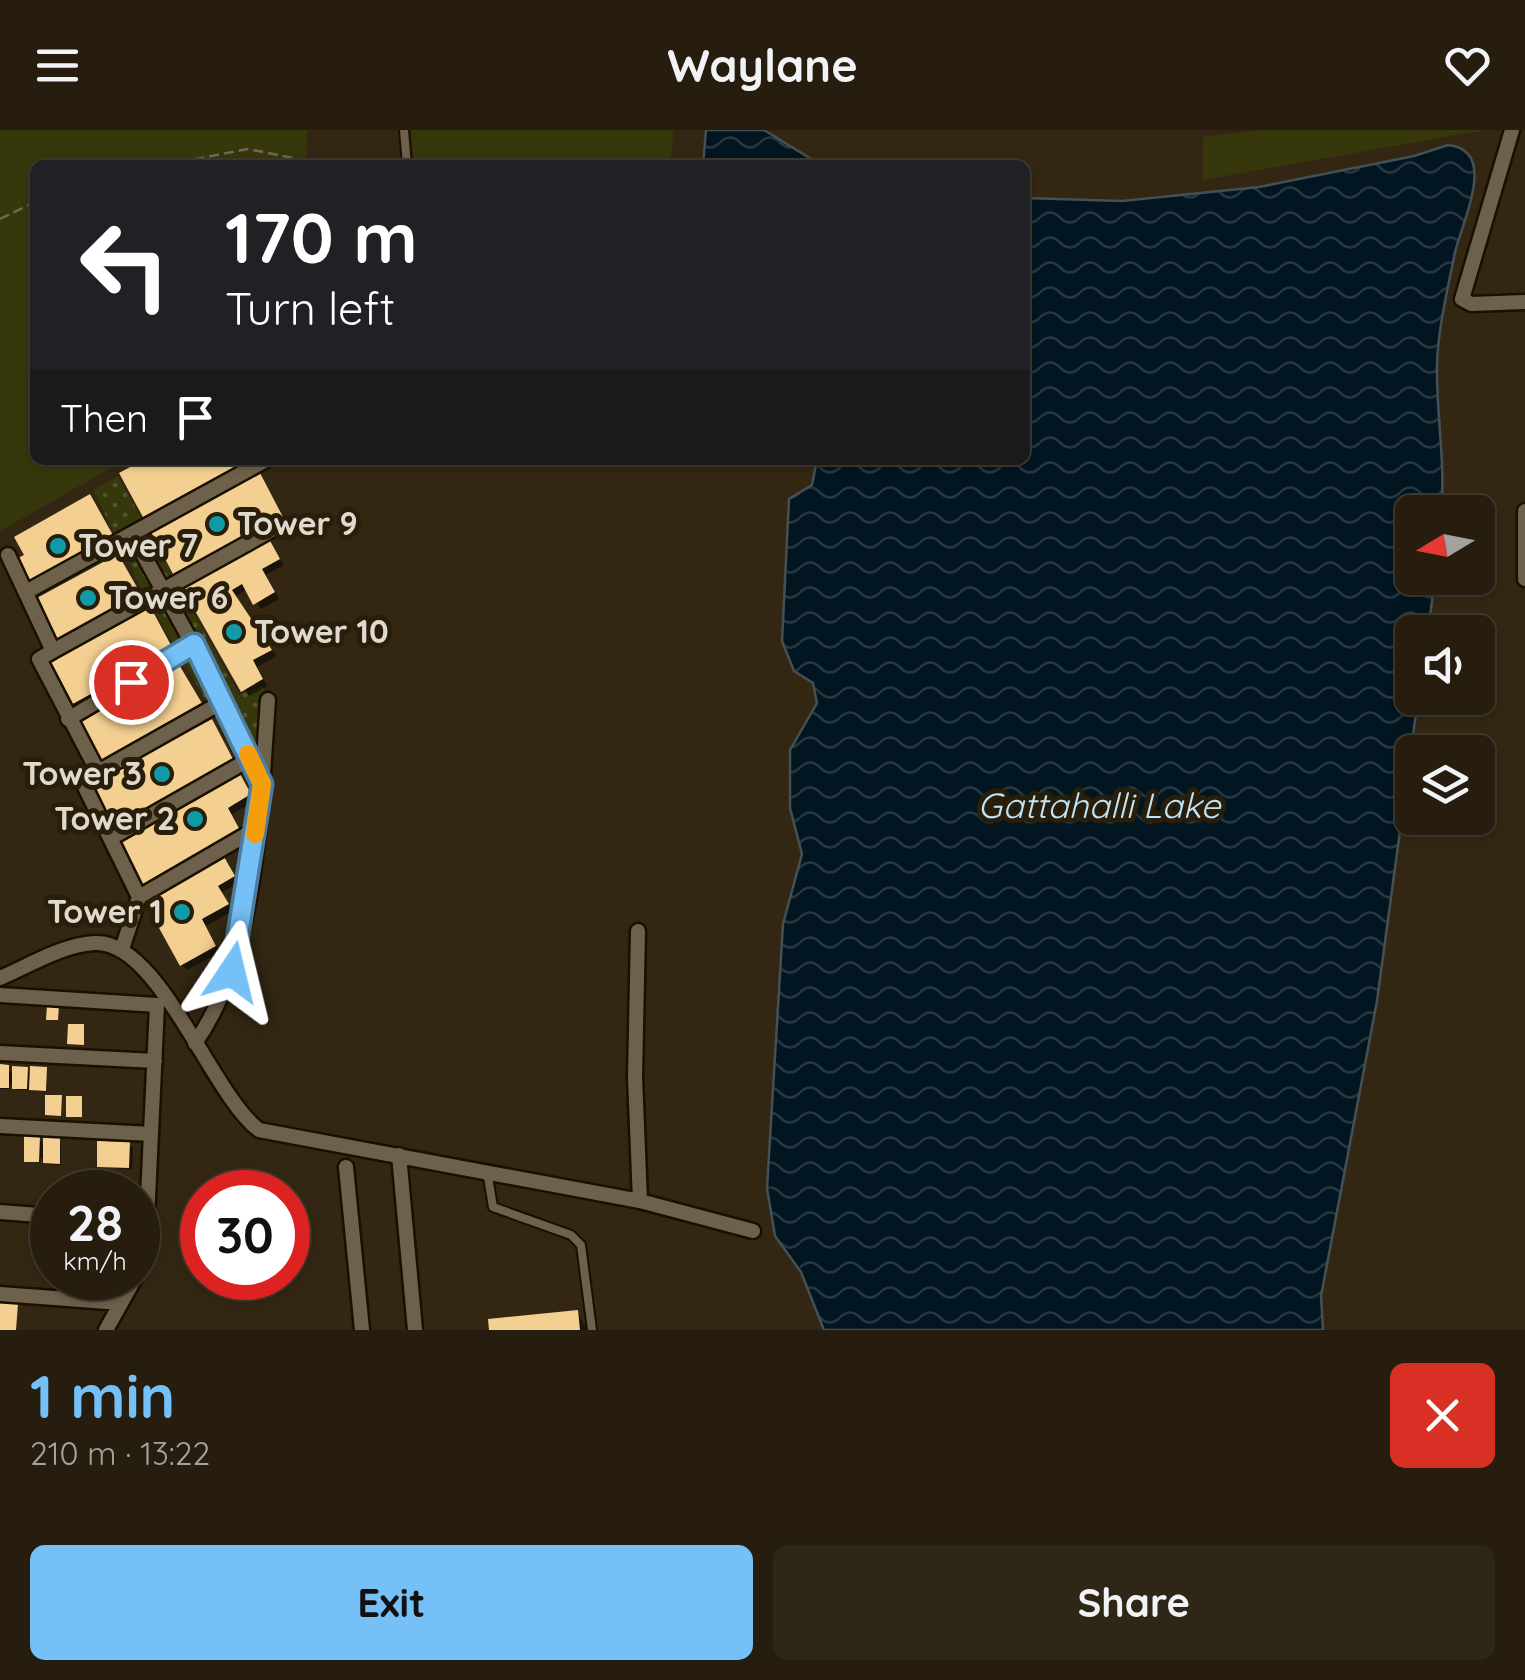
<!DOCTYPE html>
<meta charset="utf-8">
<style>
:root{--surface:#261d0e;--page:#2e2617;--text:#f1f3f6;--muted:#a4a29e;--line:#423b2e;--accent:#75c0f6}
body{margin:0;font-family:Quicksand,sans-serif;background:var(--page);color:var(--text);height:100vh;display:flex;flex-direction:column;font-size:38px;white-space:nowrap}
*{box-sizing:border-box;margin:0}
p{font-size:32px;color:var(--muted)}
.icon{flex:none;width:55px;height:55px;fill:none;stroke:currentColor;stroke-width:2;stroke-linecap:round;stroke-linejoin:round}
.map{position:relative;height:1200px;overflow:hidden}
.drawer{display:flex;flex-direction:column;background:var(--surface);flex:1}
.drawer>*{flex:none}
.banner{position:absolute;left:30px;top:30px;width:1000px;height:305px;border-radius:15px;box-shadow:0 2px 8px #0004,0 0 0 2px var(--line);background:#202124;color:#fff;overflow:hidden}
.needle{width:65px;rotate:260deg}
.buttons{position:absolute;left:1395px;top:365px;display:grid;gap:20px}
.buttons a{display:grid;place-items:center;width:100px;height:100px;border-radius:15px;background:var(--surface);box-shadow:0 2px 8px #0004,0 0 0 2px var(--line);font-size:50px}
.speed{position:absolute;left:30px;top:1040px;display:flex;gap:20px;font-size:50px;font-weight:700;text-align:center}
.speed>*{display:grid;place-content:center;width:130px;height:130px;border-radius:50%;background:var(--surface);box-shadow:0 2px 8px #0004,0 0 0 2px var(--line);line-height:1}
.speed small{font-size:25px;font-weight:400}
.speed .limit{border:15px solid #d22;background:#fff;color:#111}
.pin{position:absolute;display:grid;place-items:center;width:85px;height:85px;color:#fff;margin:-42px;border:5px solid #fff;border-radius:50%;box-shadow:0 2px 10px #0007}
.me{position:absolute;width:110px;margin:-55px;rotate:10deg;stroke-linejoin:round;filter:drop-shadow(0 0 8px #0008)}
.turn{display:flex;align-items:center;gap:35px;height:210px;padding:0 30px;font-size:45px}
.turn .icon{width:130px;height:130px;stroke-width:2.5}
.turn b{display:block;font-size:70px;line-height:85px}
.then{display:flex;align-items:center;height:95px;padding:0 30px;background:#0003;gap:20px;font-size:38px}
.round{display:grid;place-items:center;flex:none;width:105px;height:105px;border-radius:15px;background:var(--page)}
.summary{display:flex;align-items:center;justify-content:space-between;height:170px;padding:0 30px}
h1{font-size:60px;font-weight:700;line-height:75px;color:var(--accent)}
.cta{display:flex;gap:20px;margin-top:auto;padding:20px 30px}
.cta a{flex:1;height:115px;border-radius:15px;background:var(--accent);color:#111;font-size:40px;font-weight:700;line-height:115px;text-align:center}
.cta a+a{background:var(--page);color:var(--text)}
header{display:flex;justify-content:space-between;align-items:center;height:130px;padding:0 30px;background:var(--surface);font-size:45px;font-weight:700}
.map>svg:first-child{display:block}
</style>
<header><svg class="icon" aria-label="menu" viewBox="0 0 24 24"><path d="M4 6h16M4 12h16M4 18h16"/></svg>Waylane<svg class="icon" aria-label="heart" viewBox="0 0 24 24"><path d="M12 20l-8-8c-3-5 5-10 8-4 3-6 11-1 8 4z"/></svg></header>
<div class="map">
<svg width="1525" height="1200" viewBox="0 0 1525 1200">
<defs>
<pattern id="garden-dots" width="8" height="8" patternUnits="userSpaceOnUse" patternTransform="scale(2.5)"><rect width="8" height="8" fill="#36370a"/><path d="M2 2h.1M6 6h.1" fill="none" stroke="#53532c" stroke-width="1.8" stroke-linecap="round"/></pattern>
<pattern id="water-waves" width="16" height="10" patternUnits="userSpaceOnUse" patternTransform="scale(2.5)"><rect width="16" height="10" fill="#021621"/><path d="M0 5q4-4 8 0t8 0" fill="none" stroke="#273740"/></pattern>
</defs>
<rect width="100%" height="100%" fill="#332713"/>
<!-- grass -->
<path fill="#36370a" d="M0,0H307L306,35H35V330H125L0,401Z
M411,0H674L670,35H414Z
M1263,0H1485L1203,50V7Z"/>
<!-- garden -->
<path fill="url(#garden-dots)" d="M118,346L239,565L264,555L260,621L239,629L140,456L93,360Z"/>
<!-- water -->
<path fill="url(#water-waves)" stroke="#455055" stroke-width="2.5" d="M706,0H764L821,35H703Z
M1448,15C1501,20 1459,97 1454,127C1447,163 1438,199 1437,235C1436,284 1446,333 1441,382H1412V448H1435L1428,502H1412V568H1418L1377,871L1321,1166L1323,1200H824L801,1142L775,1106L767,1058L783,794L802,724L790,678V620L817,573L813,553L794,541L782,511L789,369L812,355L817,330H1025V68L1122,71L1259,57L1414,26Z"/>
<!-- shadow -->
<path fill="#0007" d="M260,346L287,394L181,449L154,401Z
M268,410L284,435L266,445L279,469L261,479L248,459L236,466L276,526L257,537L267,556L249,566L185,457Z
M149,480L177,525L77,580L71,574Z
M238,645L255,671L232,684L244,707L150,761L144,755Z
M222,728L239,753L222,762L233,781L206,796L220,822L187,840L182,835Z
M0,937L15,944L46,939L47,962L34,961L29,956L28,960H17L10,954V959H0Z
M39,1009L46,1016L61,1013V1035L47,1034L40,1027V1033L26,1031Z
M129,1014L133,1018L132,1040L99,1036Z
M74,1148H117V1157L76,1155Z
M577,1182L587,1200H491Z"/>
<!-- building -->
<path fill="#f3cf91" d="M143,330H253L144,389L119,343Z
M260,343L283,387L173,444L150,400Z
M90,364L114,407L30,454L16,429L24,425L14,407Z
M268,407L280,429L262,439L275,462L253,475L242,454L232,460L272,520L253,530L263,549L241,562L181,456Z
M118,424L142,466L58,512L35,469Z
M150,476L173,519L69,576L46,533Z
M178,533L203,575L98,636L74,593Z
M212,589L235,633L112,699L89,655Z
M239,642L251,664L228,678L240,700L142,756L117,711Z
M223,725L235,746L218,756L229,774L202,789L216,816L180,836L143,769Z
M47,875H59L58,890H46Z
M68,894H84V915L67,914Z
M0,934L9,935V958H0Z
M12,936L28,937L27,959H12Z
M30,936L47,937L46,961L29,960Z
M45,965H62L61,986L45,985Z
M66,966H82V987H66Z
M24,1006L40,1007L39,1032H24Z
M43,1007L60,1008V1034L43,1033Z
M97,1011L130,1012L129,1038L97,1037Z
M92,1148H116V1156L92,1155Z
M0,1173L18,1174L16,1200H0Z
M578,1180L580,1200H489L488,1189Z"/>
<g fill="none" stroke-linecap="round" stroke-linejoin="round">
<!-- service casing -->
<g stroke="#1a1000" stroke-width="12">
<path id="service" d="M404,0L407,35
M487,1041L493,1077L571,1105L581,1115L592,1200"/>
</g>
<!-- minor casing -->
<g stroke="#1a1000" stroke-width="19">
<path id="minor" d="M1512,0L1462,169L1471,174L1525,172
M1525,381V449
M132,404L224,571L262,653
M8,425L53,521L39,529L98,642L82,651L139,767L256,699
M26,462L266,330
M53,521L277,397
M68,589L194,515
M98,642L224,571
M111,708L250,629
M638,801L635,947L640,1071
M122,819L139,767
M0,848C28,836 64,814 95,813C159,810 211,964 259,1000L640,1071L753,1101
M0,865L157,875L145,1131L138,1143
M195,913C258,824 260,677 268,570
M0,923L155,931
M0,996L151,1004
M399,1025L415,1200
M346,1037L362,1200
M0,1082L52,1086
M0,1164L121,1173
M106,1200L135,1148"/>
</g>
<!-- path -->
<path stroke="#726756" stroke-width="2.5" stroke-dasharray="10 5" stroke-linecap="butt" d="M165,35L248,19L307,31L395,30
M0,89L35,72"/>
<!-- service -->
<use href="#service" stroke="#6e614b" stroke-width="8"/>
<!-- minor -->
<use href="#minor" stroke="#6e614b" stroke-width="14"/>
</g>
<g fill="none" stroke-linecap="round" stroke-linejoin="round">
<!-- route casing -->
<g stroke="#4c7da0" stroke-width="25">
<path id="route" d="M131,552L194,514L262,654L232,842"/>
</g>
<!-- route -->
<use href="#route" stroke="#75c0f6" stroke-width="18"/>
<!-- slow -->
<path stroke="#f59e0b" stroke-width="18" d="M248,624L262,654L255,704"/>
</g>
<!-- markers -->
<g fill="#0f9aa8" stroke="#291e09" stroke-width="4">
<circle cx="217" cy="394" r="10"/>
<circle cx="58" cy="416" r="10"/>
<circle cx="88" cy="468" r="10"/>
<circle cx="234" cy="502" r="10"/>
<circle cx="162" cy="644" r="10"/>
<circle cx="195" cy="689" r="10"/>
<circle cx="182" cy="782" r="10"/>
</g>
<g text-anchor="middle" stroke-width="10" stroke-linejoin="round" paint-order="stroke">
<!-- poi labels -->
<g font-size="32" font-weight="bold" fill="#e0d9cd" stroke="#291e09" text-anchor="start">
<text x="237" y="405">Tower 9</text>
<text x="78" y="427">Tower 7</text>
<text x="108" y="479">Tower 6</text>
<text x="254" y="513">Tower 10</text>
<text x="142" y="655" text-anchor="end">Tower 3</text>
<text x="175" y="700" text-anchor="end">Tower 2</text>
<text x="162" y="793" text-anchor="end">Tower 1</text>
</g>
<!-- water labels -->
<g font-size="35" font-style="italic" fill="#bfe3f8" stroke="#291e09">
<text x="1099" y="688">Gattahalli Lake</text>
</g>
</g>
</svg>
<div class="buttons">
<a><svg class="needle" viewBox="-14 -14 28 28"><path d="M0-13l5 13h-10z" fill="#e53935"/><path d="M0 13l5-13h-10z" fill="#a4a29e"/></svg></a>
<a><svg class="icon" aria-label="sound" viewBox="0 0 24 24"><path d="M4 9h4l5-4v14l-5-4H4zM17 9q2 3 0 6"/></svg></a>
<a><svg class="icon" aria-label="layers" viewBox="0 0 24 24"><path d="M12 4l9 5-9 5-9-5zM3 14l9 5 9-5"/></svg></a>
</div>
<div class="speed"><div>28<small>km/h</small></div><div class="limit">30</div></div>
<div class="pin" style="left:131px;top:552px;background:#d93025"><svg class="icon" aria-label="arrive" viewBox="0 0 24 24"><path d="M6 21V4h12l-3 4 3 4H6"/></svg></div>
<svg class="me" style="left:232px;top:842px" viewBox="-20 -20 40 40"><path d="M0-17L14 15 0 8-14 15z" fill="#75c0f6" stroke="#fff" stroke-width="4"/></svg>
<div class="banner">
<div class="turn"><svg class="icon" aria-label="left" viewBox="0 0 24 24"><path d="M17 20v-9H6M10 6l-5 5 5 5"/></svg><div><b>170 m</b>Turn left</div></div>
<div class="then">Then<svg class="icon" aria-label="arrive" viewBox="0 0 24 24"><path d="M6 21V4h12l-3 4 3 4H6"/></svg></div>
</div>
</div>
<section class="drawer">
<div class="summary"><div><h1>1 min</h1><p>210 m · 13:22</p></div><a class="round" style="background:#d93025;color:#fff"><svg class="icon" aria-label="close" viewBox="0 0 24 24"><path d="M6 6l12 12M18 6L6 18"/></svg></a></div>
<div class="cta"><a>Exit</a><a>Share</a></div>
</section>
